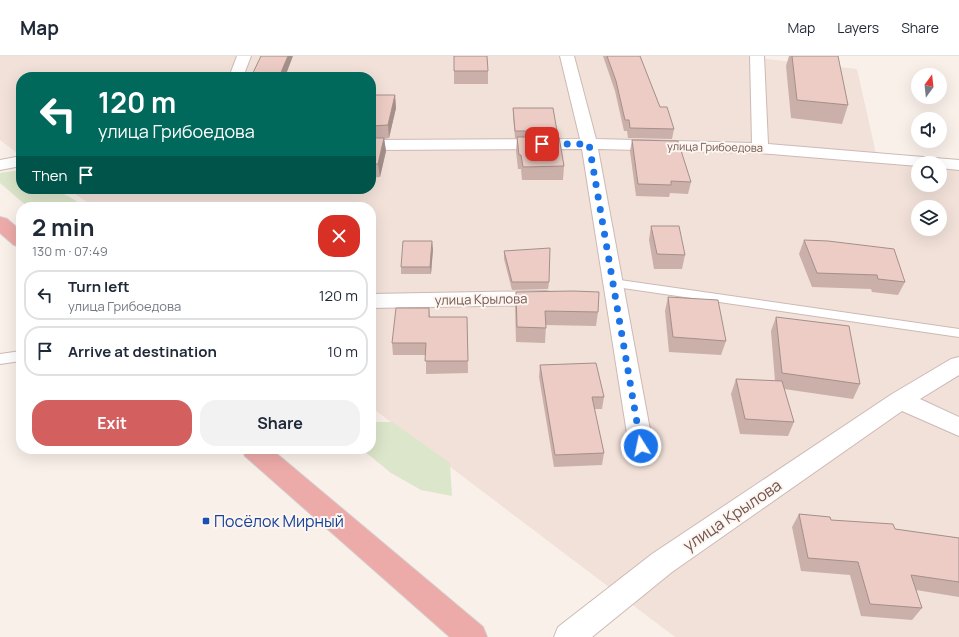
<!DOCTYPE html>
<meta charset="utf-8">
<style>
:root{--surface:#fff;--page:#f2f2f3;--text:#1f2937;--muted:#747a83;--line:#e0e1e3;--accent:#d45f5f}
body{margin:0;font-family:Manrope,sans-serif;background:var(--page);color:var(--text);height:100vh;display:flex;flex-direction:column;font-size:15px;white-space:nowrap}
*{box-sizing:border-box;margin:0}
p{font-size:13px;color:var(--muted)}
.icon{flex:none;width:22px;height:22px;fill:none;stroke:currentColor;stroke-width:2;stroke-linecap:round;stroke-linejoin:round}
.map{position:relative;flex:1;overflow:hidden}
.panel{position:absolute;left:16px;top:146px;width:360px;height:252px;display:flex;flex-direction:column;background:var(--surface);border-radius:16px;box-shadow:0 4px 16px #0002}
.panel>*{flex:none}
.banner{position:absolute;left:16px;top:16px;width:360px;height:122px;border-radius:16px;box-shadow:0 4px 16px #0002;background:#00695c;color:#fff;overflow:hidden}
.needle{width:26px;rotate:15deg}
.tools{position:absolute;left:911px;top:12px;display:grid;gap:8px}
.tools a{display:grid;place-items:center;width:36px;height:36px;border-radius:50%;background:var(--surface);box-shadow:0 4px 16px #0002;font-size:20px}
.pin{position:absolute;display:grid;place-items:center;width:34px;height:34px;color:#fff;margin:-17px;border-radius:8px;box-shadow:0 2px 6px #0006}
.me{position:absolute;width:44px;margin:-22px;rotate:350deg;stroke-linejoin:round;filter:drop-shadow(0 0 3px #0008)}
.turn{display:flex;align-items:center;gap:14px;height:84px;padding:0 16px;font-size:18px}
.turn .icon{width:52px;height:52px;stroke-width:2.5}
.turn b{display:block;font-size:28px;line-height:34px}
.then{display:flex;align-items:center;height:38px;padding:0 16px;background:#0003;gap:8px;font-size:15px}
.round{display:grid;place-items:center;flex:none;width:42px;height:42px;border-radius:16px;background:var(--page)}
.overview{display:flex;align-items:center;justify-content:space-between;height:68px;padding:0 16px}
h1{font-size:24px;font-weight:700;line-height:30px}
.button{display:flex;gap:8px;margin-top:auto;padding:8px 16px}
.button a{flex:1;height:46px;border-radius:16px;background:var(--accent);color:#fff;font-size:16px;font-weight:700;line-height:46px;text-align:center}
.button a+a{background:var(--page);color:var(--text)}
ul{padding:0;list-style:none}
li{display:flex;align-items:center;gap:12px;height:50px;margin:0 8px 6px;padding:0 8px;border:2px solid var(--line);border-radius:16px}
li div{flex:1}
li b{display:block;font-size:15px}
li em{font-style:normal}
header{display:flex;align-items:center;gap:24px;box-sizing:border-box;height:56px;padding:0 20px;background:var(--surface);border-bottom:1px solid var(--line)}
header strong{font-size:19px}
nav{display:flex;gap:22px;margin-inline-start:auto;font-size:14px}
.map>svg:first-child{display:block}
</style>
<header>
<strong>Map</strong>
<nav><a>Map</a><a>Layers</a><a>Share</a></nav>
</header>
<div class="map">
<svg width="959" height="581" viewBox="0 0 959 581">
<rect width="100%" height="100%" fill="#faf0ea"/>
<!-- residential -->
<path fill="#f1e1d9" fill-rule="evenodd" d="M0,0H757V2L857,13L877,102L918,107V129H940V107L959,109V581H675L371,351V151H94L68,133H371V21H21V100L0,84ZM918,151H940V173H918Z"/>
<!-- green -->
<path fill="#dce6ca" d="M21,114V133C44,133 65,133 83,151H28L0,127V117Z
M371,366H392L450,407L452,440L421,434L391,417L364,395L363,393H371Z"/>
<g fill="none" stroke-linecap="round" stroke-linejoin="round">
<!-- lane casing -->
<g stroke="#cdb9b4" stroke-width="2">
<path id="lane" d="M613,223L959,273V281L609,230L607,227Z
M21,295V305L0,308V298Z"/>
</g>
<!-- street casing -->
<g stroke="#cdb9b4" stroke-width="2">
<path id="street" d="M237,0H251L243,21H229Z
M560,0H574L596,83L752,87L750,0H764L768,88L959,104V114L940,112V107H918V110L760,97L598,93L653,390L650,397L641,400L632,397L629,390L582,93L371,94V84L580,83Z
M21,100V110L0,114V104Z
M546,235L553,237L556,242L553,247L546,249L371,252V238Z
M959,301V319L920,343L959,361V380L902,355L672,516L592,581H554L558,571L652,498L892,338L951,303Z"/>
</g>
<!-- highway casing -->
<g stroke="#d5ccca" stroke-width="2">
<path id="highway" d="M0,161L7,163L21,175V191L14,189L0,177Z
M242,393H271L483,571L487,581H450L245,400Z"/>
</g>
<!-- lane -->
<use href="#lane" fill="#fff" fill-rule="evenodd"/>
<!-- street -->
<use href="#street" fill="#fff" fill-rule="evenodd"/>
<!-- highway -->
<use href="#highway" fill="#ecaba9" fill-rule="evenodd"/>
</g>
<!-- wall -->
<path fill="#cbafa9" d="M603,0H640L660,51L674,73L672,83L628,82L627,75H624L615,35Z
M789,0H838L848,49L842,68L791,62L786,10Z
M454,15H488V28H454Z
M371,39H395L396,52L389,82L384,83L386,95L380,121L371,122Z
M513,52L557,75L556,81L564,110L563,124H522L521,113H518L516,95L517,82H515L513,59Z
M632,84L691,126L688,138L670,137L669,141L636,140L630,95Z
M651,170L685,199L682,213H654L649,184Z
M804,184L905,226L898,239L872,236L871,233L812,231L799,198Z
M433,193L431,218H401V211Z
M504,195L549,226L548,233L512,234L504,203Z
M516,236L598,256L596,270L546,269L545,287L516,286L515,250Z
M668,241L726,285L721,299L669,296L665,255Z
M429,252L430,261H467L468,317L426,318V299H393L392,287Z
M776,261L860,328L853,343L784,333L794,366L788,380L740,378L731,338L736,323L775,325L771,275Z
M540,309L604,341L602,353H594L604,397L602,409L554,411L539,321Z
M799,458L831,464L959,482V541L916,534L922,552L912,564L861,560L850,519L801,515L792,471Z"/>
<!-- shaded-wall -->
<path fill="#a58f8a" d="M288,0H293L285,21H279Z
M395,39L396,52L389,82L388,69Z
M384,82L386,95L380,121L378,108Z
M432,185L433,193L431,218L430,211Z"/>
<!-- building -->
<path fill="#ecccc5" stroke="#a58f8a" d="M261,0H288L279,21H251Z
M454,0H487L488,15H454Z
M607,0H640L660,51H667L674,73L630,72L629,64H625L616,25Z
M792,0H838L848,49L797,44Z
M371,39H395L388,69L371,70Z
M513,52H553L557,75H515Z
M517,81H559L564,110L523,111L521,99H519Z
M371,82H384L378,108H371Z
M632,84L678,85L691,126L671,125V129L638,128Z
M651,170H679L685,199L657,198Z
M804,184L828,185L894,193L905,226L878,223L877,219L817,217Z
M403,185H432L430,211H401Z
M550,192L549,226H512L504,195Z
M573,235L599,236L598,256L545,255L546,272L517,271L516,236Z
M668,241L718,244L726,285L673,281Z
M396,252H429V261H467L468,305H425L426,287H392Z
M776,261L849,270L860,328L782,317Z
M596,307L604,341H592L604,397L555,399L540,309Z
M736,323L782,325L794,366L745,363Z
M799,458L830,461L831,464L893,468L895,473L959,482V526L911,519L922,552L870,548L858,506L808,502Z"/>
<g fill="none" stroke-linecap="round" stroke-linejoin="round">
<!-- route -->
<path stroke="#1a73e8" stroke-width="7" stroke-dasharray="0 12.6" d="M542,88H589L641,390"/>
</g>
<!-- markers -->
<rect fill="#1a4fb4" stroke="#fdf5f0" stroke-width="1.5" x="202" y="461" width="8" height="8" rx="2"/>
<g text-anchor="middle" stroke-width="4" stroke-linejoin="round" paint-order="stroke">
<!-- far-street labels -->
<g font-size="11" fill="#725550" stroke="#fdf5f0">
<text transform="translate(715 91) rotate(1)" y="4">улица Грибоедова</text>
</g>
<!-- street labels -->
<g font-size="13" fill="#725550" stroke="#fdf5f0">
<text transform="translate(481 243) rotate(-1)" y="5">улица Крылова</text>
</g>
<!-- near-street labels -->
<g font-size="16" fill="#725550" stroke="#fdf5f0">
<text transform="translate(732 459) rotate(-34)" y="6">улица Крылова</text>
</g>
<!-- near-transit labels -->
<g font-size="16" fill="#164399" stroke="#fdf5f0" text-anchor="start">
<text x="214" y="471">Посёлок Мирный</text>
</g>
</g>
</svg>
<div class="tools">
<a><svg class="needle" viewBox="-14 -14 28 28"><path d="M0-13l5 13h-10z" fill="#e53935"/><path d="M0 13l5-13h-10z" fill="#747a83"/></svg></a>
<a><svg class="icon" aria-label="sound" viewBox="0 0 24 24"><path d="M4 9h4l5-4v14l-5-4H4zM17 9q2 3 0 6"/></svg></a>
<a><svg class="icon" aria-label="search" viewBox="0 0 24 24"><circle cx="10" cy="10" r="6"/><path d="M15 15l6 6"/></svg></a>
<a><svg class="icon" aria-label="layers" viewBox="0 0 24 24"><path d="M12 4l9 5-9 5-9-5zM3 14l9 5 9-5"/></svg></a>
</div>
<div class="pin" style="left:542px;top:88px;background:#d93025"><svg class="icon" aria-label="arrive" viewBox="0 0 24 24"><path d="M6 21V4h12l-3 4 3 4H6"/></svg></div>
<svg class="me" style="left:641px;top:390px" viewBox="-20 -20 40 40"><circle r="17" fill="#1a73e8" stroke="#fff" stroke-width="3"/><path d="M0-11L8 9 0 5-8 9z" fill="#fff"/></svg>
<div class="banner">
<div class="turn"><svg class="icon" aria-label="left" viewBox="0 0 24 24"><path d="M17 20v-9H6M10 6l-5 5 5 5"/></svg><div><b>120 m</b>улица Грибоедова</div></div>
<div class="then">Then<svg class="icon" aria-label="arrive" viewBox="0 0 24 24"><path d="M6 21V4h12l-3 4 3 4H6"/></svg></div>
</div>
<section class="panel">
<div class="overview"><div><h1>2 min</h1><p>130 m · 07:49</p></div><a class="round" style="background:#d93025;color:#fff"><svg class="icon" aria-label="close" viewBox="0 0 24 24"><path d="M6 6l12 12M18 6L6 18"/></svg></a></div>
<ul>
<li><svg class="icon" aria-label="left" viewBox="0 0 24 24"><path d="M17 20v-9H6M10 6l-5 5 5 5"/></svg><div><b>Turn left</b><p>улица Грибоедова</p></div><em>120 m</em></li>
<li><svg class="icon" aria-label="arrive" viewBox="0 0 24 24"><path d="M6 21V4h12l-3 4 3 4H6"/></svg><div><b>Arrive at destination</b></div><em>10 m</em></li>
</ul>
<div class="button"><a>Exit</a><a>Share</a></div>
</section>
</div>
